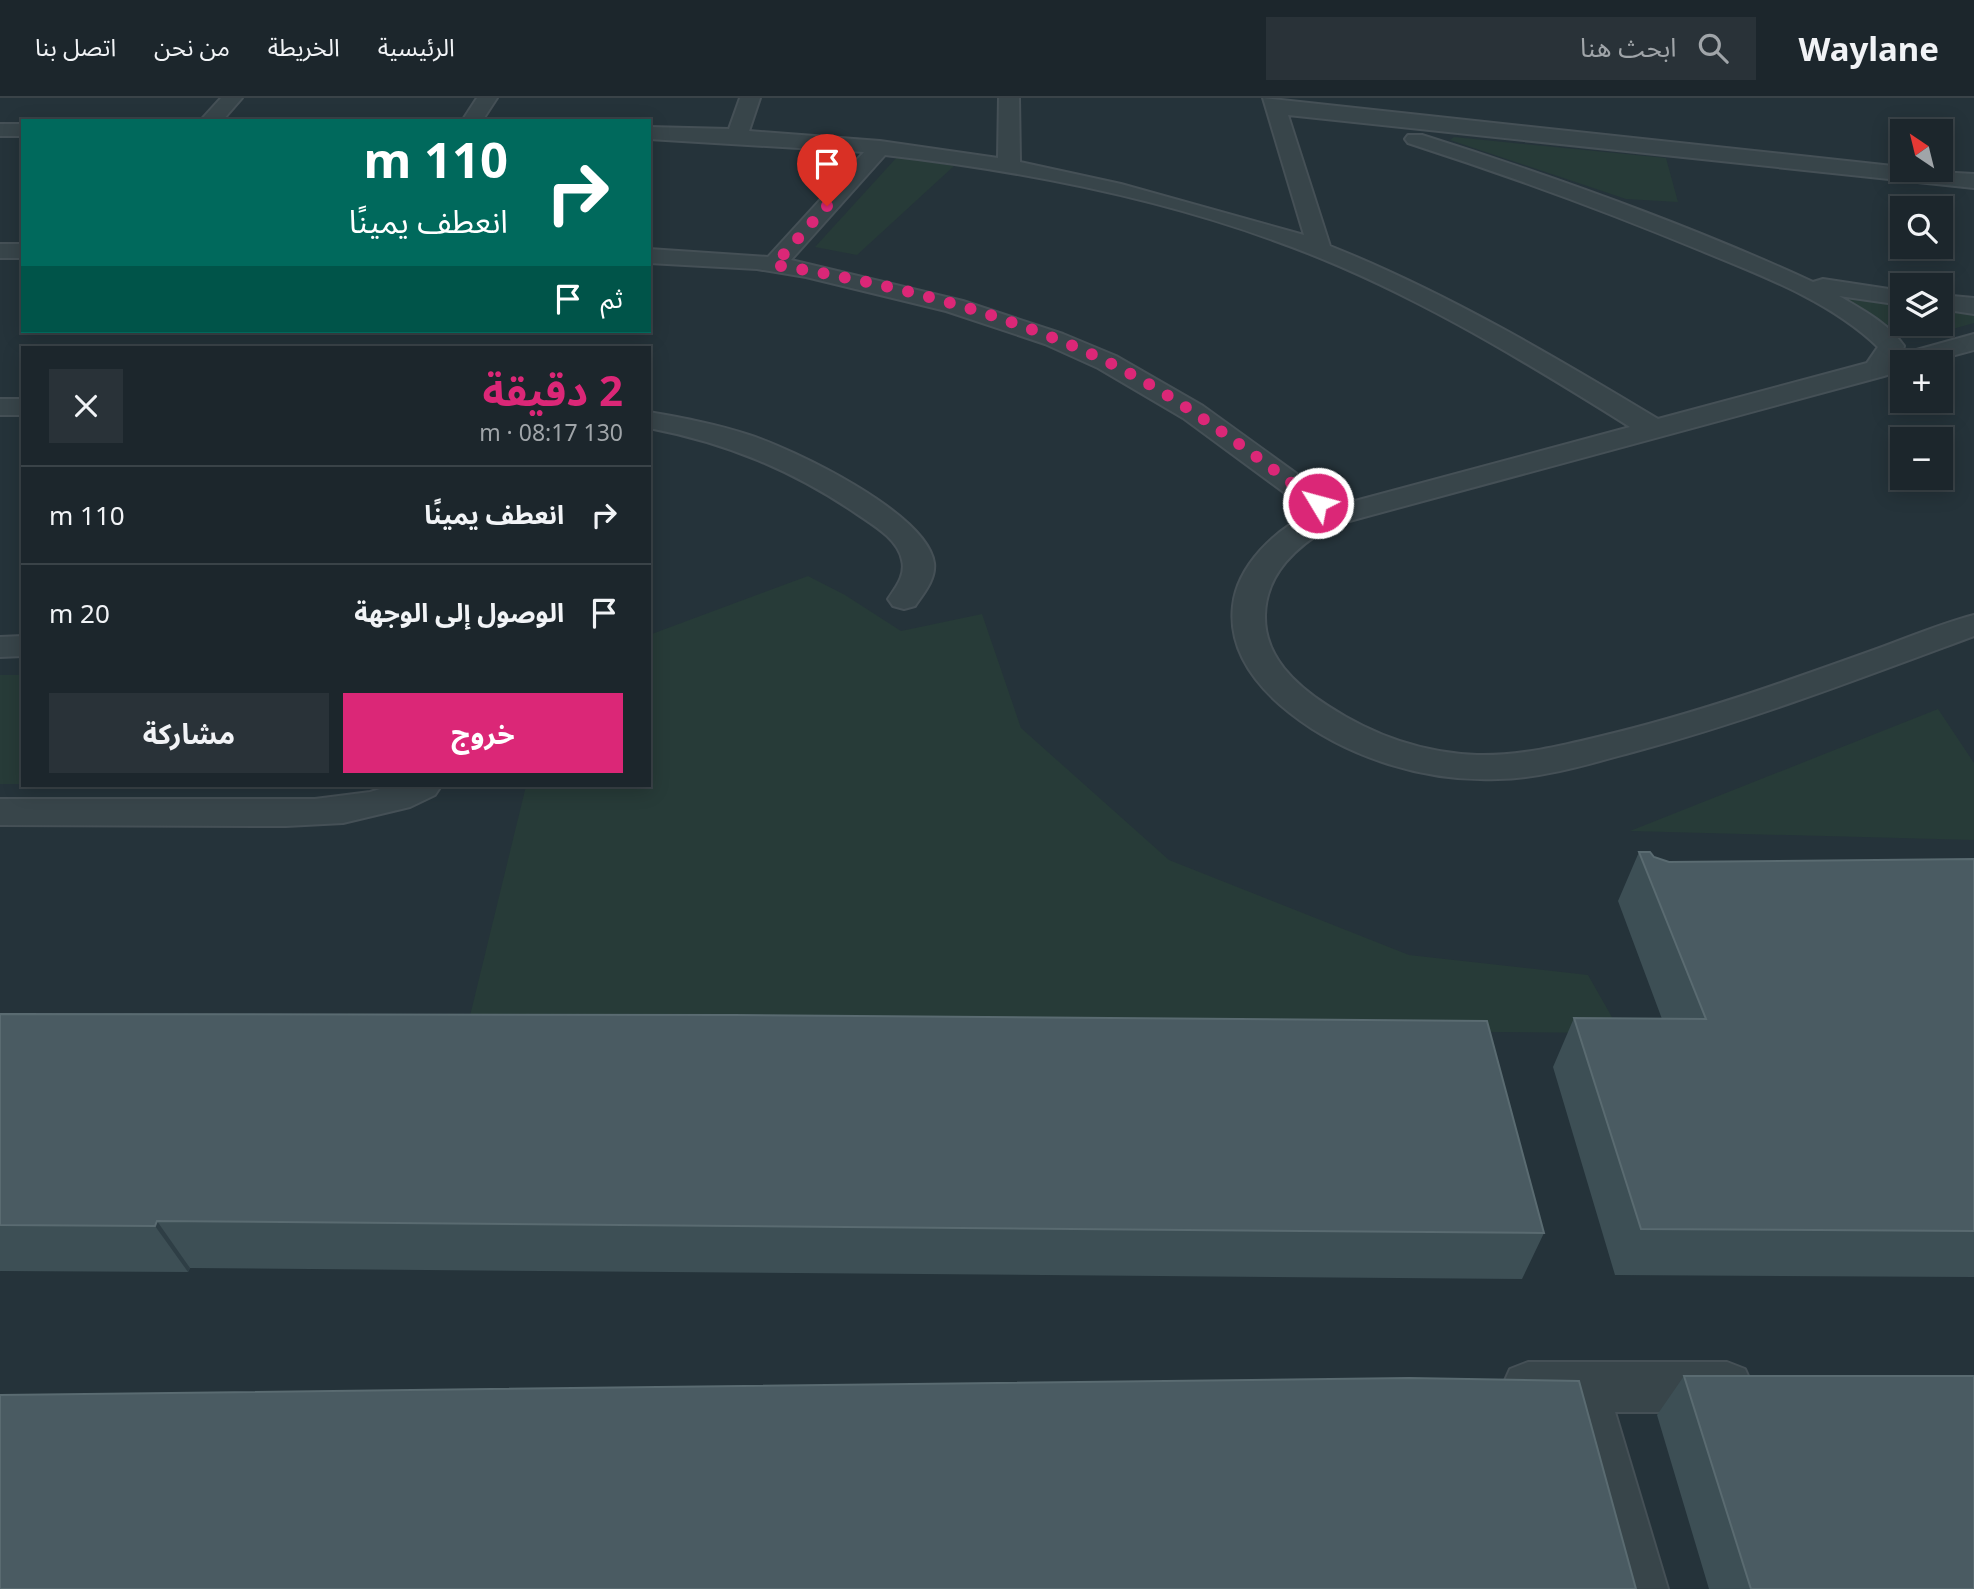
<!DOCTYPE html>
<html lang="ar">
<meta charset="utf-8">
<style>
:root{--surface:#1c262c;--page:#293238;--text:#f1f3f6;--muted:#a0a5a9;--line:#3a4348;--accent:#db2777}
body{margin:0;font-family:"Noto Sans","Noto Sans Arabic",sans-serif;background:var(--page);color:var(--text);direction:rtl;height:100vh;display:flex;flex-direction:column;font-size:26px;white-space:nowrap}
*{box-sizing:border-box;margin:0}
p{font-size:23px;color:var(--muted)}
.icon{flex:none;width:38px;height:38px;fill:none;stroke:currentColor;stroke-width:2;stroke-linecap:round;stroke-linejoin:round}
.map{position:relative;flex:1;overflow:hidden;direction:ltr}
.panel{position:absolute;left:21px;top:248px;width:630px;height:441px;display:flex;flex-direction:column;background:var(--surface);border-radius:0px;box-shadow:0 4px 18px #0003,0 0 0 2px var(--line);direction:rtl}
.panel>*{flex:none}
.guide{position:absolute;left:21px;top:21px;width:630px;height:214px;border-radius:0px;box-shadow:0 4px 18px #0003,0 0 0 2px var(--line);direction:rtl;background:#00695c;color:#fff;overflow:hidden}
.needle{width:46px;rotate:325deg}
.buttons{position:absolute;left:1890px;top:21px;display:grid;gap:14px}
.buttons a{display:grid;place-items:center;width:63px;height:63px;border-radius:0px;background:var(--surface);box-shadow:0 4px 18px #0003,0 0 0 2px var(--line);font-size:35px}
.pin{position:absolute;display:grid;place-items:center;width:60px;height:60px;color:#fff;margin:-72px -30px;border-radius:50% 50% 50% 0;rotate:-45deg;box-shadow:0 0 7px #0007}
.pin .icon{rotate:45deg}
.me{position:absolute;width:77px;margin:-38px;rotate:307deg;stroke-linejoin:round;filter:drop-shadow(0 0 5px #0008)}
.turn{display:flex;align-items:center;gap:24px;height:147px;padding:0 28px;font-size:32px}
.turn .icon{width:91px;height:91px;stroke-width:2.5}
.turn b{display:block;font-size:49px;line-height:60px}
.then{display:flex;align-items:center;height:66px;padding:0 28px;background:#0003;gap:14px;font-size:26px}
.round{display:grid;place-items:center;flex:none;width:74px;height:74px;border-radius:0px;background:var(--page)}
.head{display:flex;align-items:center;justify-content:space-between;height:119px;padding:0 28px}
h1{font-size:42px;font-weight:700;line-height:52px;color:var(--accent)}
.primary-button{display:flex;gap:14px;margin-top:auto;padding:14px 28px}
.primary-button a{flex:1;height:80px;border-radius:0px;background:var(--accent);color:#fff;font-size:28px;font-weight:700;line-height:80px;text-align:center}
.primary-button a+a{background:var(--page);color:var(--text)}
ul{padding:0;list-style:none}
li{display:flex;align-items:center;gap:21px;height:98px;padding:0 28px;border-top:2px solid var(--line)}
li div{flex:1}
li b{display:block;font-size:26px}
li em{font-style:normal}
header{display:flex;align-items:center;gap:42px;box-sizing:border-box;height:98px;padding:0 35px;background:var(--surface);border-bottom:2px solid var(--line)}
header strong{font-size:33px}
nav{display:flex;gap:38px;margin-inline-start:auto;font-size:24px}
.search{width:490px;height:63px;background:var(--page);display:flex;align-items:center;gap:18px;box-sizing:border-box;padding:0 24px;border-radius:0px;color:var(--muted);font-size:26px}
.map>svg:first-child{display:block}
</style>
<header>
<strong>Waylane</strong>
<div class="search"><svg class="icon" aria-label="search" viewBox="0 0 24 24"><circle cx="10" cy="10" r="6"/><path d="M15 15l6 6"/></svg>ابحث هنا</div>
<nav><a>الرئيسية</a><a>الخريطة</a><a>من نحن</a><a>اتصل بنا</a></nav>
</header>
<div class="map">
<svg width="1974" height="1491" viewBox="0 0 1974 1491">
<rect width="100%" height="100%" fill="#25333a"/>
<!-- green -->
<path fill="#273b38" d="M1454,39L1666,60L1678,104L1626,101L1450,42Z
M898,58L954,68L857,157L815,149Z
M1840,198L1902,206V226H1941V210L1974,214V225L1928,238L1898,233Z
M808,478L845,497L901,533L982,516L1021,630L1169,762L1409,857L1588,877L1621,935L468,926L526,688H649V537Z
M0,577H23V686H0Z
M1938,611L1974,665V742L1630,733Z"/>
<g fill="none" stroke-linecap="round" stroke-linejoin="round">
<!-- minor casing -->
<g stroke="#455056" stroke-width="4">
<path id="minor" d="M221,0H242L222,23H200Z
M477,0H497L482,23H462Z
M740,0H760L749,33L880,43L998,60L999,0H1019L1020,64L1121,86L1304,137L1263,0L1902,69V72L1974,76V90L1288,17L1330,148C1445,194 1552,257 1658,321L1867,265L1878,249C1830,203 1763,178 1702,153C1606,113 1507,77 1408,45L1405,41L1408,37H1422C1555,79 1687,126 1813,184L1823,181L1902,193V207L1839,198C1863,212 1888,225 1904,248L1902,256L1974,236V252L1929,264H1902V272L1884,278L1331,428C1297,448 1266,475 1265,517C1264,559 1296,587 1328,608C1372,637 1423,655 1477,657C1520,658 1561,648 1602,638C1695,616 1785,584 1874,552C1907,540 1940,526 1974,517V538C1861,580 1749,623 1633,654C1589,666 1544,680 1498,681C1426,684 1347,660 1290,615C1257,589 1228,553 1233,508C1237,468 1276,430 1312,415L1183,320L1098,270L1045,246L946,213L806,179L757,171L649,165V151L768,159L864,54L649,41V29L729,31ZM885,57C1015,72 1149,97 1273,142C1400,187 1517,258 1630,329L1340,407L1203,308L1116,258L1063,236L963,203L791,162Z
M0,26H23V38H0Z
M0,146H23V160H0Z
M1941,197L1974,200V216L1941,211Z
M0,301H23V317H0Z
M649,314C683,320 716,326 749,337C793,351 927,415 934,465C936,481 924,495 915,508L904,511L893,508L888,501C896,489 906,477 902,462C898,441 873,427 857,416C792,372 727,345 649,330Z
M23,538V558L0,559V539Z
M390,688H441L435,697L410,709L343,725L286,728L0,727V701H315L370,694Z
M1528,1264H1727L1745,1271L1753,1289L1745,1307L1727,1314H1615L1668,1491H1610L1562,1314H1528L1510,1307L1502,1289L1510,1271Z"/>
</g>
<!-- minor -->
<use href="#minor" fill="#38454a" fill-rule="evenodd"/>
</g>
<!-- wall -->
<path fill="#3d4f55" d="M1639,754L1669,764L1974,761V1179L1615,1177L1553,969L1574,920L1662,921L1618,803Z
M0,916L1544,1135L1522,1181L190,1170L188,1174L0,1173Z
M1684,1278L1974,1491H1709L1657,1317Z"/>
<!-- shaded-wall -->
<path fill="#2e3e45" d="M157,1123L190,1170L188,1174L155,1128Z"/>
<!-- building -->
<path fill="#4a5b62" stroke="#5a6b71" stroke-width="2" d="M1639,754H1650L1654,759L1669,764L1974,761V1133L1641,1131L1574,920L1706,921Z
M0,916L734,917L1487,923L1544,1135L157,1123L155,1128L0,1127Z
M1684,1278H1974V1491H1751Z
M1409,1280L1579,1283L1636,1491H0V1297Z"/>
<g fill="none" stroke-linecap="round" stroke-linejoin="round">
<!-- route -->
<path stroke="#db2777" stroke-width="12" stroke-dasharray="0 21.6" d="M827,108L774,167C886,184 1004,214 1106,263C1183,301 1250,354 1318,405"/>
</g>
</svg>
<div class="buttons">
<a><svg class="needle" viewBox="-14 -14 28 28"><path d="M0-13l5 13h-10z" fill="#e53935"/><path d="M0 13l5-13h-10z" fill="#a0a5a9"/></svg></a>
<a><svg class="icon" aria-label="search" viewBox="0 0 24 24"><circle cx="10" cy="10" r="6"/><path d="M15 15l6 6"/></svg></a>
<a><svg class="icon" aria-label="layers" viewBox="0 0 24 24"><path d="M12 4l9 5-9 5-9-5zM3 14l9 5 9-5"/></svg></a>
<a>+</a>
<a>−</a>
</div>
<div class="pin" style="left:827px;top:108px;background:#d93025"><svg class="icon" aria-label="arrive" viewBox="0 0 24 24"><path d="M6 21V4h12l-3 4 3 4H6"/></svg></div>
<svg class="me" style="left:1318px;top:405px" viewBox="-20 -20 40 40"><circle r="17" fill="#db2777" stroke="#fff" stroke-width="3"/><path d="M0-11L8 9 0 5-8 9z" fill="#fff"/></svg>
<div class="guide">
<div class="turn"><svg class="icon" aria-label="right" viewBox="0 0 24 24"><path d="M7 20v-9h11M14 6l5 5-5 5"/></svg><div><b>110 m</b>انعطف يمينًا</div></div>
<div class="then">ثم<svg class="icon" aria-label="arrive" viewBox="0 0 24 24"><path d="M6 21V4h12l-3 4 3 4H6"/></svg></div>
</div>
<section class="panel">
<div class="head"><div><h1>2 دقيقة</h1><p>130 m · 08:17</p></div><a class="round"><svg class="icon" aria-label="close" viewBox="0 0 24 24"><path d="M6 6l12 12M18 6L6 18"/></svg></a></div>
<ul>
<li><svg class="icon" aria-label="right" viewBox="0 0 24 24"><path d="M7 20v-9h11M14 6l5 5-5 5"/></svg><div><b>انعطف يمينًا</b></div><em>110 m</em></li>
<li><svg class="icon" aria-label="arrive" viewBox="0 0 24 24"><path d="M6 21V4h12l-3 4 3 4H6"/></svg><div><b>الوصول إلى الوجهة</b></div><em>20 m</em></li>
</ul>
<div class="primary-button"><a>خروج</a><a>مشاركة</a></div>
</section>
</div>
